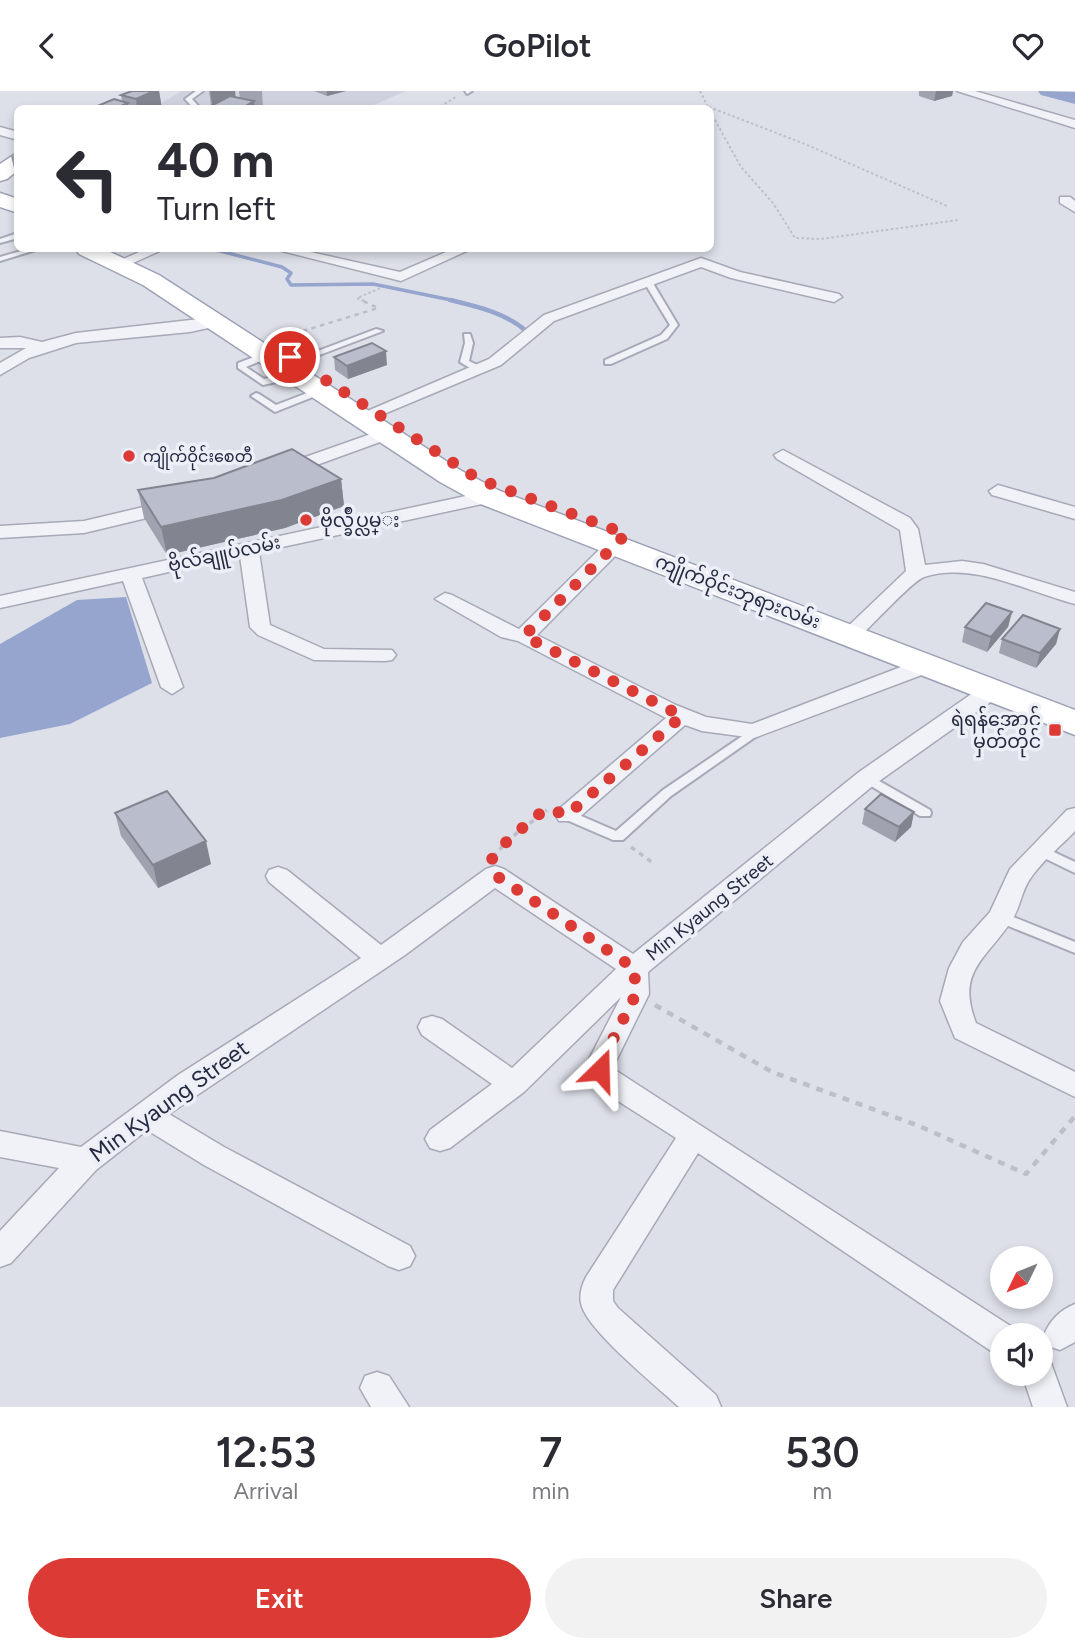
<!DOCTYPE html>
<meta charset="utf-8">
<style>
:root{--surface:#fff;--page:#f2f2f3;--text:#2b2b33;--muted:#7c7c81;--accent:#dc3b35}
body{margin:0;font-family:Figtree,"Noto Sans Myanmar",sans-serif;background:var(--page);color:var(--text);height:100vh;display:flex;flex-direction:column;font-size:26px;white-space:nowrap}
*{box-sizing:border-box;margin:0}
p{font-size:23px;color:var(--muted)}
.icon{flex:none;width:38px;height:38px;fill:none;stroke:currentColor;stroke-width:2;stroke-linecap:round;stroke-linejoin:round}
.map{position:relative;height:1316px;overflow:hidden}
.details{display:flex;flex-direction:column;background:var(--surface);flex:1}
.details>*{flex:none}
.hud{position:absolute;left:14px;top:14px;width:700px;height:147px;border-radius:10px;box-shadow:0 4px 10px #0003;background:#fff;color:var(--text);overflow:hidden}
.needle{width:46px;rotate:227deg}
.tools{position:absolute;left:990px;top:1155px;display:grid;gap:14px}
.tools a{display:grid;place-items:center;width:63px;height:63px;border-radius:50%;background:var(--surface);box-shadow:0 4px 10px #0003;font-size:35px}
.pin{position:absolute;display:grid;place-items:center;width:60px;height:60px;color:#fff;margin:-30px;border:4px solid #fff;border-radius:50%;box-shadow:0 2px 7px #0007}
.me{position:absolute;width:77px;margin:-38px;rotate:22deg;stroke-linejoin:round;filter:drop-shadow(0 0 5px #0008)}
.turn{display:flex;align-items:center;gap:24px;height:147px;padding:0 28px;font-size:32px}
.turn .icon{width:91px;height:91px;stroke-width:2.5}
.turn b{display:block;font-size:49px;line-height:60px}
.eta{display:flex;justify-content:space-evenly;align-items:center;height:119px;text-align:center}
.eta b{font-size:42px;font-weight:600;line-height:49px}
.primary-button{display:flex;gap:14px;margin-top:auto;padding:14px 28px}
.primary-button a{flex:1;height:80px;border-radius:42px;background:var(--accent);color:#fff;font-size:28px;font-weight:600;line-height:80px;text-align:center}
.primary-button a+a{background:var(--page);color:var(--text)}
header{display:flex;justify-content:space-between;align-items:center;height:91px;padding:0 28px;background:var(--surface);font-size:32px;font-weight:600}
.map>svg:first-child{display:block}
</style>
<header><svg class="icon" aria-label="back" viewBox="0 0 24 24"><path d="M15 5l-7 7 7 7"/></svg>GoPilot<svg class="icon" aria-label="heart" viewBox="0 0 24 24"><path d="M12 20l-8-8c-3-5 5-10 8-4 3-6 11-1 8 4z"/></svg></header>
<div class="map">
<svg width="1075" height="1316" viewBox="0 0 1075 1316">
<rect width="100%" height="100%" fill="#dee0e9"/>
<!-- built -->
<path fill="#cfd2de" d="M182,0H406L367,17L151,18Z"/>
<!-- water -->
<path fill="#95a5cd" d="M126,506L152,592L70,633L0,647V553L77,509Z"/>
<g fill="none" stroke-linecap="round" stroke-linejoin="round">
<!-- stream-far1 -->
<path stroke="#95a5cd" stroke-width="3.5" d="M212,158L282,176L291,182L287,188L291,194L373,193L456,210"/>
<!-- stream -->
<path stroke="#95a5cd" stroke-width="4.5" d="M450,209C475,215 506,222 526,240L523,243"/>
<!-- river -->
<path fill="#95a5cd" fill-rule="evenodd" d="M1038,0L1075,1V13L1041,4Z"/>
<!-- lane casing -->
<g stroke="#a6a9b7" stroke-width="4">
<path id="lane" d="M196,0H203L192,8L201,18H194L185,8Z
M465,0H472L467,3Z
M18,142V147L0,152V148Z
M28,158H39L0,170V166Z
M645,189H651L678,234L667,248L611,273H605V269L661,244L670,234L644,191Z
M376,238L383,240L285,277L278,275Z
M464,243H470L473,252L469,270L481,276V280H475L460,271L465,252Z
M267,261L270,262V266L246,276L264,288L296,281L300,284L299,286L263,294L238,277V272Z
M320,297L324,300L323,302L275,321L251,305L256,302L259,303L276,314Z
M757,635L761,636L763,639L761,642L671,705L623,749H613L562,727L561,724L567,720L572,721L616,740L663,699Z
M867,683L930,719L931,722L930,725H920L863,690L861,687L863,684Z
M1041,755L1075,771V782L1036,763L1034,760L1036,757Z
M1001,821L1075,851V862L996,830L994,826L996,822Z"/>
</g>
<!-- street casing -->
<g stroke="#a6a9b7" stroke-width="3">
<path id="street" d="M957,0H975L1075,29V37Z
M0,36L18,41V49L0,44Z
M1060,106H1070L1075,110V121L1060,112Z
M146,158H164L124,176L119,177L112,173Z
M274,158H297L400,181L453,158H471L401,190Z
M701,167L740,181L839,203L842,206L834,211L731,187L701,176L554,230L501,274L379,325H367L365,321L489,268L544,224Z
M217,226L222,228V234L190,241L76,252L29,267L0,284V272L26,257H0V247L20,246L42,251L76,242Z
M385,338L391,339L394,343L391,347L289,384L283,385L274,380L277,376Z
M783,359L910,427L918,438L925,474L962,470L983,473L1075,501V513C1028,501 973,470 924,486C912,490 870,537 857,548H843L840,544L843,540L906,480L900,439L777,368L774,364Z
M998,394L1075,416V428L992,404L989,400Z
M489,400L496,402L498,406L496,410L259,461L270,534L324,558L392,559L396,564L392,569L385,570L314,569L258,544L250,536L240,465L142,487L183,596L172,603L161,596L123,490L0,517V505Z
M173,409L180,411L182,415L180,419L84,442L0,447V435L84,430Z
M616,447L626,453L623,457L537,544L676,614L706,626L752,633L919,569H935L938,574L935,579L754,647L702,640L685,634L575,730H559L555,724L559,718L666,627L518,550L501,546L435,508L445,502L452,504L519,538L609,449Z
M991,593L1002,600L999,605L875,693L648,881L649,903L614,974L615,979L1015,1238L1017,1244H1003V1264L991,1260L698,1062L613,1199V1210L618,1217L716,1304L721,1316H679C658,1296 585,1238 581,1212C579,1203 582,1194 586,1186L676,1047L593,994L586,974L621,906L524,1001L450,1057L440,1060L430,1057L425,1048L430,1039L492,993L422,944L418,936L422,928L432,925L442,928L512,977L616,878L495,797L405,864L169,1023L224,1056L410,1155L415,1165L410,1175L399,1179L388,1175L204,1074L147,1039L96,1079L11,1172L0,1176V1140L59,1077L0,1066V1040L81,1056L178,984L361,867L269,791L266,785L269,779L278,776L287,779L381,854L486,778L495,775L504,778L633,863L859,681L983,595Z
M1075,717V740C1061,755 1042,770 1030,788C1021,801 1020,819 1010,832C985,869 956,881 976,932L1075,981V1006L955,947L940,910L949,877L963,851L990,821L1010,778L1067,719Z
M1075,1213V1251L1060,1259L1048,1255L1044,1244C1050,1229 1060,1219 1075,1213Z
M1041,1268L1051,1272L1067,1316H1033L1022,1283H1041Z
M377,1281L389,1285L409,1316H371L360,1297L365,1285Z"/>
</g>
<!-- primary casing -->
<g stroke="#9ca1b6" stroke-width="3">
<path id="primary" d="M18,61V79L7,88L0,90V73Z
M0,102L18,108V122L0,116Z
M76,158H104L159,184L460,379L500,400L1075,619V644L478,412L440,391L143,194L79,163Z"/>
</g>
<!-- path-far3 -->
<path stroke="#bcbec8" stroke-width="2" stroke-dasharray="2.5 2.5" stroke-linecap="butt" d="M700,0L708,16
M709,16L805,53L947,115
M436,18L456,6
M710,20L741,76L773,112L795,147L821,148L958,129
M364,210L357,207L381,197"/>
<!-- path-far2 -->
<path stroke="#bcbec8" stroke-width="2.5" stroke-dasharray="4.5 4.5" stroke-linecap="butt" d="M277,248L378,217L361,209"/>
<!-- path-far1 -->
<path stroke="#bcbec8" stroke-width="3.5" stroke-dasharray="5 5" stroke-linecap="butt" d="M631,756L653,772
M493,766L508,749L547,719"/>
<!-- path -->
<path stroke="#bcbec8" stroke-width="4.5" stroke-dasharray="7 7" stroke-linecap="butt" d="M655,914L772,981L919,1035L1026,1083L1075,1025"/>
<!-- lane -->
<use href="#lane" fill="#f1f2f7" fill-rule="evenodd"/>
<!-- street -->
<use href="#street" fill="#f1f2f7" fill-rule="evenodd"/>
<!-- primary -->
<use href="#primary" fill="#fff" fill-rule="evenodd"/>
</g>
<!-- wall -->
<path fill="#a0a3af" d="M132,0H159L162,18H95V16L122,10L121,4Z
M209,0H235V7L240,8L239,0H262L263,18H205L211,15Z
M314,0H346L327,5Z
M919,0H953L952,5L934,10L919,5Z
M18,63V94L11,65Z
M334,266L387,274L348,288L335,279Z
M341,388L344,415L285,437L167,464L144,427L138,399Z
M1012,521L1008,536L987,561L962,551L965,536Z
M1060,538L1056,553L1036,577L999,562L1002,548Z
M865,718L914,721L911,736L895,751L862,733Z
M115,722L211,773L158,797L121,745Z"/>
<!-- shaded-wall -->
<path fill="#82858f" d="M154,0H159L162,18H137L136,8Z
M210,0H235L237,18H213Z
M327,0H346L327,5Z
M936,0H953L952,5L934,10Z
M254,10L255,18H240Z
M128,12L129,18H114Z
M386,260L387,274L348,288L347,275Z
M341,388L344,415L285,437L167,464L161,436Z
M1012,521L1008,536L987,561L991,546Z
M1060,538L1056,553L1036,577L1040,562Z
M914,721L911,736L895,751L899,736Z
M206,750L211,773L158,797L153,774Z"/>
<!-- building -->
<path fill="#babecc" stroke="#82858f" stroke-width="2" d="M132,0H154L136,8L121,4Z
M230,5L254,10L240,18H205Z
M114,8L128,12L114,18H102L95,16Z
M372,252L386,260L347,275L334,266Z
M292,358L341,388L282,409L161,436L138,399L214,387Z
M986,512L1012,521L991,546L965,536Z
M1023,524L1060,538L1040,562L1002,548Z
M167,700L206,750L153,774L115,722Z
M881,703L914,721L899,736L865,718Z"/>
<g fill="none" stroke-linecap="round" stroke-linejoin="round">
<!-- route -->
<path stroke="#dc3b35" stroke-width="12" stroke-dasharray="0 21.6" d="M290,266L478,388L626,443L524,545L682,625L567,724L549,718L543,720L508,749L492,768L495,784L634,877L636,903L600,974V979"/>
</g>
<!-- markers -->
<g fill="#dc3b35" stroke="#edeff6" stroke-width="2.5">
<circle cx="129" cy="365" r="7"/>
<circle cx="306" cy="429" r="7"/>
<rect x="1048" y="632" width="14" height="14" rx="3.5"/>
</g>
<g text-anchor="middle" stroke-width="7" stroke-linejoin="round" paint-order="stroke">
<!-- far-poi labels -->
<g font-size="16" fill="#252a41" stroke="#edeff6" text-anchor="start">
<text x="143" y="371">ကျိုက်ဝိုင်းစေတီ</text>
</g>
<!-- poi labels -->
<g font-size="19" fill="#252a41" stroke="#edeff6" text-anchor="start">
<text x="320" y="436">ဗိုလ္ခ်ဳပ္လမ္း</text>
<text x="1041" y="635" text-anchor="end">ရဲရန်အောင်<tspan x="1041" dy="22">မှတ်တိုင်</tspan></text>
</g>
<!-- street labels -->
<g font-size="19" fill="#252a41" stroke="#edeff6">
<text transform="translate(224 462) rotate(-12)" y="7">ဗိုလ်ချူပ်လမ်း</text>
<text transform="translate(738 500) rotate(21)" y="7">ကျိုက်ဝိုင်းဘုရားလမ်း</text>
<text transform="translate(709 816) rotate(-39)" y="7">Min Kyaung Street</text>
</g>
<!-- near-street labels -->
<g font-size="23" fill="#252a41" stroke="#edeff6">
<text transform="translate(169 1010) rotate(-36)" y="8">Min Kyaung Street</text>
</g>
</g>
</svg>
<div class="tools">
<a><svg class="needle" viewBox="-14 -14 28 28"><path d="M0-13l5 13h-10z" fill="#e53935"/><path d="M0 13l5-13h-10z" fill="#7c7c81"/></svg></a>
<a><svg class="icon" aria-label="sound" viewBox="0 0 24 24"><path d="M4 9h4l5-4v14l-5-4H4zM17 9q2 3 0 6"/></svg></a>
</div>
<div class="pin" style="left:290px;top:266px;background:#d93025"><svg class="icon" aria-label="arrive" viewBox="0 0 24 24"><path d="M6 21V4h12l-3 4 3 4H6"/></svg></div>
<svg class="me" style="left:600px;top:979px" viewBox="-20 -20 40 40"><path d="M0-17L14 15 0 8-14 15z" fill="#dc3b35" stroke="#fff" stroke-width="4"/></svg>
<div class="hud">
<div class="turn"><svg class="icon" aria-label="left" viewBox="0 0 24 24"><path d="M17 20v-9H6M10 6l-5 5 5 5"/></svg><div><b>40 m</b>Turn left</div></div>
</div>
</div>
<section class="details">
<div class="eta">
<div><b>12:53</b><p>Arrival</p></div>
<div><b>7</b><p>min</p></div>
<div><b>530</b><p>m</p></div>
</div>
<div class="primary-button"><a>Exit</a><a>Share</a></div>
</section>
